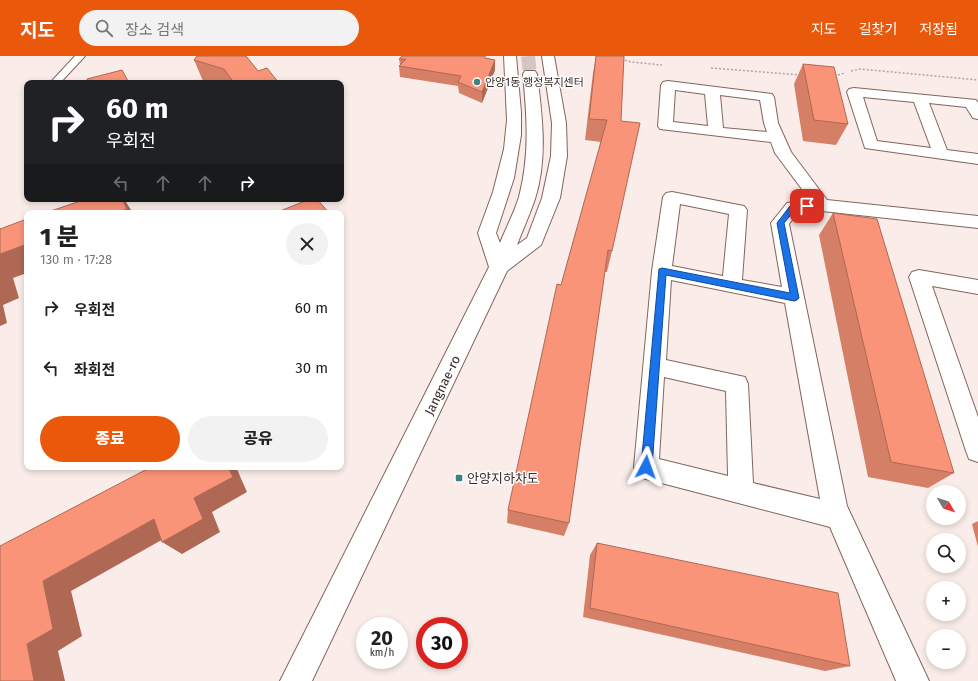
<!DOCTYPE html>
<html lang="ko">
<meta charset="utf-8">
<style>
:root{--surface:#fff;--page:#f2f2f2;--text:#222;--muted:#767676;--accent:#ea580c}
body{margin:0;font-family:"Fira Sans","Noto Sans KR",sans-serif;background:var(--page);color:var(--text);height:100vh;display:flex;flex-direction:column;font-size:15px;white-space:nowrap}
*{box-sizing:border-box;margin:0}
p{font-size:13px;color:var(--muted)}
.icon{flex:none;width:22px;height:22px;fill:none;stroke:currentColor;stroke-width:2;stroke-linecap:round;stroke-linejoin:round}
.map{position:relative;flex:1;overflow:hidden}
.panel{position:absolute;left:24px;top:154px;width:320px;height:260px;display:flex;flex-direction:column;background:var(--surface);border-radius:8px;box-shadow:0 2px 6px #0003}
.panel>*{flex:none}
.guide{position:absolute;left:24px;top:24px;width:320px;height:122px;border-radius:8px;box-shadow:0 2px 6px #0003;background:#202124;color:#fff;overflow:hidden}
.needle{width:26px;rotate:129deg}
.buttons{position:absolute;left:926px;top:429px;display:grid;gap:8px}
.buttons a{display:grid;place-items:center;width:40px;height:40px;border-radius:50%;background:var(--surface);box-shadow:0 2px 6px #0003;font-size:20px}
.speed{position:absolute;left:356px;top:561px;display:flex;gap:8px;font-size:20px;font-weight:700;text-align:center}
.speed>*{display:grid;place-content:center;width:52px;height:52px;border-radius:50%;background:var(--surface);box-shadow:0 2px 6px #0003;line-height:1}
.speed small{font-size:10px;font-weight:400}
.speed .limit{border:6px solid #d22;background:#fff;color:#111}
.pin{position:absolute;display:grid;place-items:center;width:34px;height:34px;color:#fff;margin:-17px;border-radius:8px;box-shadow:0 2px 6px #0006}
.me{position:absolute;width:44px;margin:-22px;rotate:4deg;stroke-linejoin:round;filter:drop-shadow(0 0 3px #0008)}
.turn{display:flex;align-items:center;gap:14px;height:84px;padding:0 16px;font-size:18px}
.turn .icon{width:52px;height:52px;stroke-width:2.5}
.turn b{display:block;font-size:28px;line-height:34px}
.lanes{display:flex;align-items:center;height:38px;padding:0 16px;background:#0003;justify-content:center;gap:20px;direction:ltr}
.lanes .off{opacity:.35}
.round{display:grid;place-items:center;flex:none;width:42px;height:42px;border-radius:21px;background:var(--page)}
.head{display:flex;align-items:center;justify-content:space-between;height:68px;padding:0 16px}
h1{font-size:24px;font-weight:800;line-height:30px}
.cta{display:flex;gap:8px;margin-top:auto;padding:8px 16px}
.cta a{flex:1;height:46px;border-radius:24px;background:var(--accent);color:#fff;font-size:16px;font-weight:800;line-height:46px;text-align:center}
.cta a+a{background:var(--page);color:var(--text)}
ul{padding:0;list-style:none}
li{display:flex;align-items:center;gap:12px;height:60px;padding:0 16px}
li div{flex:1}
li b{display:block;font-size:15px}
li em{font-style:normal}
header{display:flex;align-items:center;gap:24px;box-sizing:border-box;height:56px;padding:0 20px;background:var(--accent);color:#fff}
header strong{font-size:19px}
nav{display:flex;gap:22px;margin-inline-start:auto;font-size:14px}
.search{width:280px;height:36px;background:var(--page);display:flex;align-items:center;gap:10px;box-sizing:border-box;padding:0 14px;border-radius:22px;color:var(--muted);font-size:15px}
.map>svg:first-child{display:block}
</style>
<header>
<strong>지도</strong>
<div class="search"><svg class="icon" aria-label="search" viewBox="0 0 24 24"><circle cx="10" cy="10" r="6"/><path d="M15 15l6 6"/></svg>장소 검색</div>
<nav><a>지도</a><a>길찾기</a><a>저장됨</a></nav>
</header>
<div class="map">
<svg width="978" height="625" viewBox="0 0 978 625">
<rect width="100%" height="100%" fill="#faede9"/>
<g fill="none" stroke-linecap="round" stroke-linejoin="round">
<!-- secondary-tunnel -->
<path stroke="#d3c6c2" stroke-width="14" stroke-dasharray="14 7" stroke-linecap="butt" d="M528,0L530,18"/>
<!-- lane casing -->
<g stroke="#82655d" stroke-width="2">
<path id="lane" d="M75,0H85L60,27H50Z"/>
</g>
<!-- street casing -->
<g stroke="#82655d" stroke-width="2">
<path id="street" d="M668,25L772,38L774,41L778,67L791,96L827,144L978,160V172L822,155L798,156L789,168L847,450L929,625H896L830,471L646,423L637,419L634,411L652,215L663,141L666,137L672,136L744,150L747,154L742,224L782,231L771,167L787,147L810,144L775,97L771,86L660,73L658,70L661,29L663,26ZM675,34L705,38L708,70L673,66ZM720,39L760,44L764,67L767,76L723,72ZM680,148L729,158L723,220L672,210ZM671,224L785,247L820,443L753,427L748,328L745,321L666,304ZM664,321L726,335L728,420L659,403Z
M854,32L976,44L978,47V63L973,62L966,51L929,47L947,94L978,98V108L865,92L847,36L849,33ZM863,41L914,46L931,92L877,85Z
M919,214L978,224V238L932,230L978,361V406L969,403L966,395L909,221L912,216Z"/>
</g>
<!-- secondary casing -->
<g stroke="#82655d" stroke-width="2">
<path id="secondary" d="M504,0H516L521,56V79L514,122L496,177L500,187C506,172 514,157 519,141C530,99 527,61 523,18L525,15H535L537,18C542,59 548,102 535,143C530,158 523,173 517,189L527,182L542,142L551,100L552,67L542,0H554L566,67L567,100L560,142L541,189L507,215L312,625H280L489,211L478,177L493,136L504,93L507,64Z"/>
</g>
<!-- path -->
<path stroke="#b1a4a0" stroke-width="1.5" stroke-dasharray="2 2" stroke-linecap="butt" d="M621,3L631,6L662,9
M711,12L801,19
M851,15L860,13L978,24
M834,20L845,17"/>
<!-- lane -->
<use href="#lane" fill="#fff" fill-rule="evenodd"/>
<!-- street -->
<use href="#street" fill="#fff" fill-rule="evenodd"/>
<!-- secondary -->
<use href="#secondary" fill="#fff" fill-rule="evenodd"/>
</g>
<!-- wall -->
<path fill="#d67f67" d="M596,0H624L612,195L607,216H605L569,467L564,480L507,467L508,454L561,229L601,86L585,84L593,17Z
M247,1L258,15L279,27H210L203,25L194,4Z
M485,2L495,4V14L482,47L459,37L458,30L400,21L399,10L400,9L399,3Z
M803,8L848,68L836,89L803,85L794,28Z
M833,157L954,417L928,432L868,421L819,179Z
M978,465V491L972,468Z
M597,487L850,610L825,615L583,561L590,499Z"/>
<!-- shaded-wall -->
<path fill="#ae6854" d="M495,4V14L482,47V36Z
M122,143H124L133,157H115Z
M27,188V217L13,222L19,242L3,249L7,267L0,270V198Z
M228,411H236L247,436L212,456L220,476L182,498L162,486L194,442Z
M154,463L174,477L71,535L82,580L58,595L65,625H34L27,588L43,525Z"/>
<!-- building -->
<path fill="#f99478" stroke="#ae6854" d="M197,0H246L258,15L267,12L279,27H234L224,13L194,4Z
M402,0H485V2L495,4L482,36L458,26L461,20L399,10L406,3H399Z
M596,0H624L621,65L640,67L612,195L608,194L569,467L508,454L557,228L561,229L607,64L589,63Z
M803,8L834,11L848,68L814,64Z
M122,14L129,27H88L87,23Z
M86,143H122L127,153L115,157H45Z
M310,143H317L329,157H275Z
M833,157L877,163L954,417L891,406Z
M27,163V188L0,198V173Z
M151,411H228L233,421L194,442L203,463L162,486L154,463L43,525L53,573L27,588L34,625H0V490Z
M597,487L838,537L850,610L590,552Z"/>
<!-- route -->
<path fill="#1a73e8" stroke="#114b97" d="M807,148H810V152L795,154L784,167L799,242L797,244L794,245L666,219L652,411L650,414L646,415L643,414L641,411L659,213L662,212L790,237L777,167L790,150Z"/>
<!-- markers -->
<g fill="#3b8387" stroke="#fdfdfd" stroke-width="1.5">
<circle cx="477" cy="26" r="4"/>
<rect x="455" y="418" width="8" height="8" rx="2"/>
</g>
<g text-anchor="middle" stroke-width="3" stroke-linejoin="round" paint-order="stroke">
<!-- far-poi labels -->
<g font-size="11" fill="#382b27" stroke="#fdfdfd" text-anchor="start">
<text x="485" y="30">안양1동 행정복지센터</text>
</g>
<!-- street labels -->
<g font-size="13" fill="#382b27" stroke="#fdfdfd">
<text transform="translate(442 329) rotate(-64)" y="5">Jangnae-ro</text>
</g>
<!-- poi labels -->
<g font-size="13" fill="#382b27" stroke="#fdfdfd" text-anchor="start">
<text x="467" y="427">안양지하차도</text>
</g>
</g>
</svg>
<div class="buttons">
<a><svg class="needle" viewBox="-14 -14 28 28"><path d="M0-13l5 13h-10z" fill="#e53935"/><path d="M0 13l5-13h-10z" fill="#767676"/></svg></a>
<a><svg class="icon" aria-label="search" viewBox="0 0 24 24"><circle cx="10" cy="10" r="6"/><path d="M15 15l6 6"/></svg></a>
<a>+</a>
<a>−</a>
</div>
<div class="speed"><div>20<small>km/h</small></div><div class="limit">30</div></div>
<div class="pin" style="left:807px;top:150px;background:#d93025"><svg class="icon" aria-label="arrive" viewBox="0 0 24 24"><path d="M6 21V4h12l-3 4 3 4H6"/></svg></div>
<svg class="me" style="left:646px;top:411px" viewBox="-20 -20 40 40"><path d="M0-17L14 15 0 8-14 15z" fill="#1a73e8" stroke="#fff" stroke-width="4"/></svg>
<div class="guide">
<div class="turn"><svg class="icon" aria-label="right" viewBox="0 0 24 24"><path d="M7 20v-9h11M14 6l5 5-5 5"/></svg><div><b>60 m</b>우회전</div></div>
<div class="lanes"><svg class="icon off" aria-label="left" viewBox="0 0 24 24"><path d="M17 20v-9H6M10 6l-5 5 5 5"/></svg><svg class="icon off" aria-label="ahead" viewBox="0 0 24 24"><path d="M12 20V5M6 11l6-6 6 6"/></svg><svg class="icon off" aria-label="ahead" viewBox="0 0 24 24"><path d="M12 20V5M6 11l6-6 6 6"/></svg><svg class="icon" aria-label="right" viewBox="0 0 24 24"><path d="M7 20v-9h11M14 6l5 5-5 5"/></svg></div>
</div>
<section class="panel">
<div class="head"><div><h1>1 분</h1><p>130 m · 17:28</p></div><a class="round"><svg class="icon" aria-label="close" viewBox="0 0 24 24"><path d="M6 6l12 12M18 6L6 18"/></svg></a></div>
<ul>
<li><svg class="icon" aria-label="right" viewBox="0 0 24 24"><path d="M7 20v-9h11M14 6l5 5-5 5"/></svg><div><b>우회전</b></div><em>60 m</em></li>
<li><svg class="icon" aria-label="left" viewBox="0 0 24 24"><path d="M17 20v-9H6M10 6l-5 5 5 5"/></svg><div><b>좌회전</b></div><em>30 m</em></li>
</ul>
<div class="cta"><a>종료</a><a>공유</a></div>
</section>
</div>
